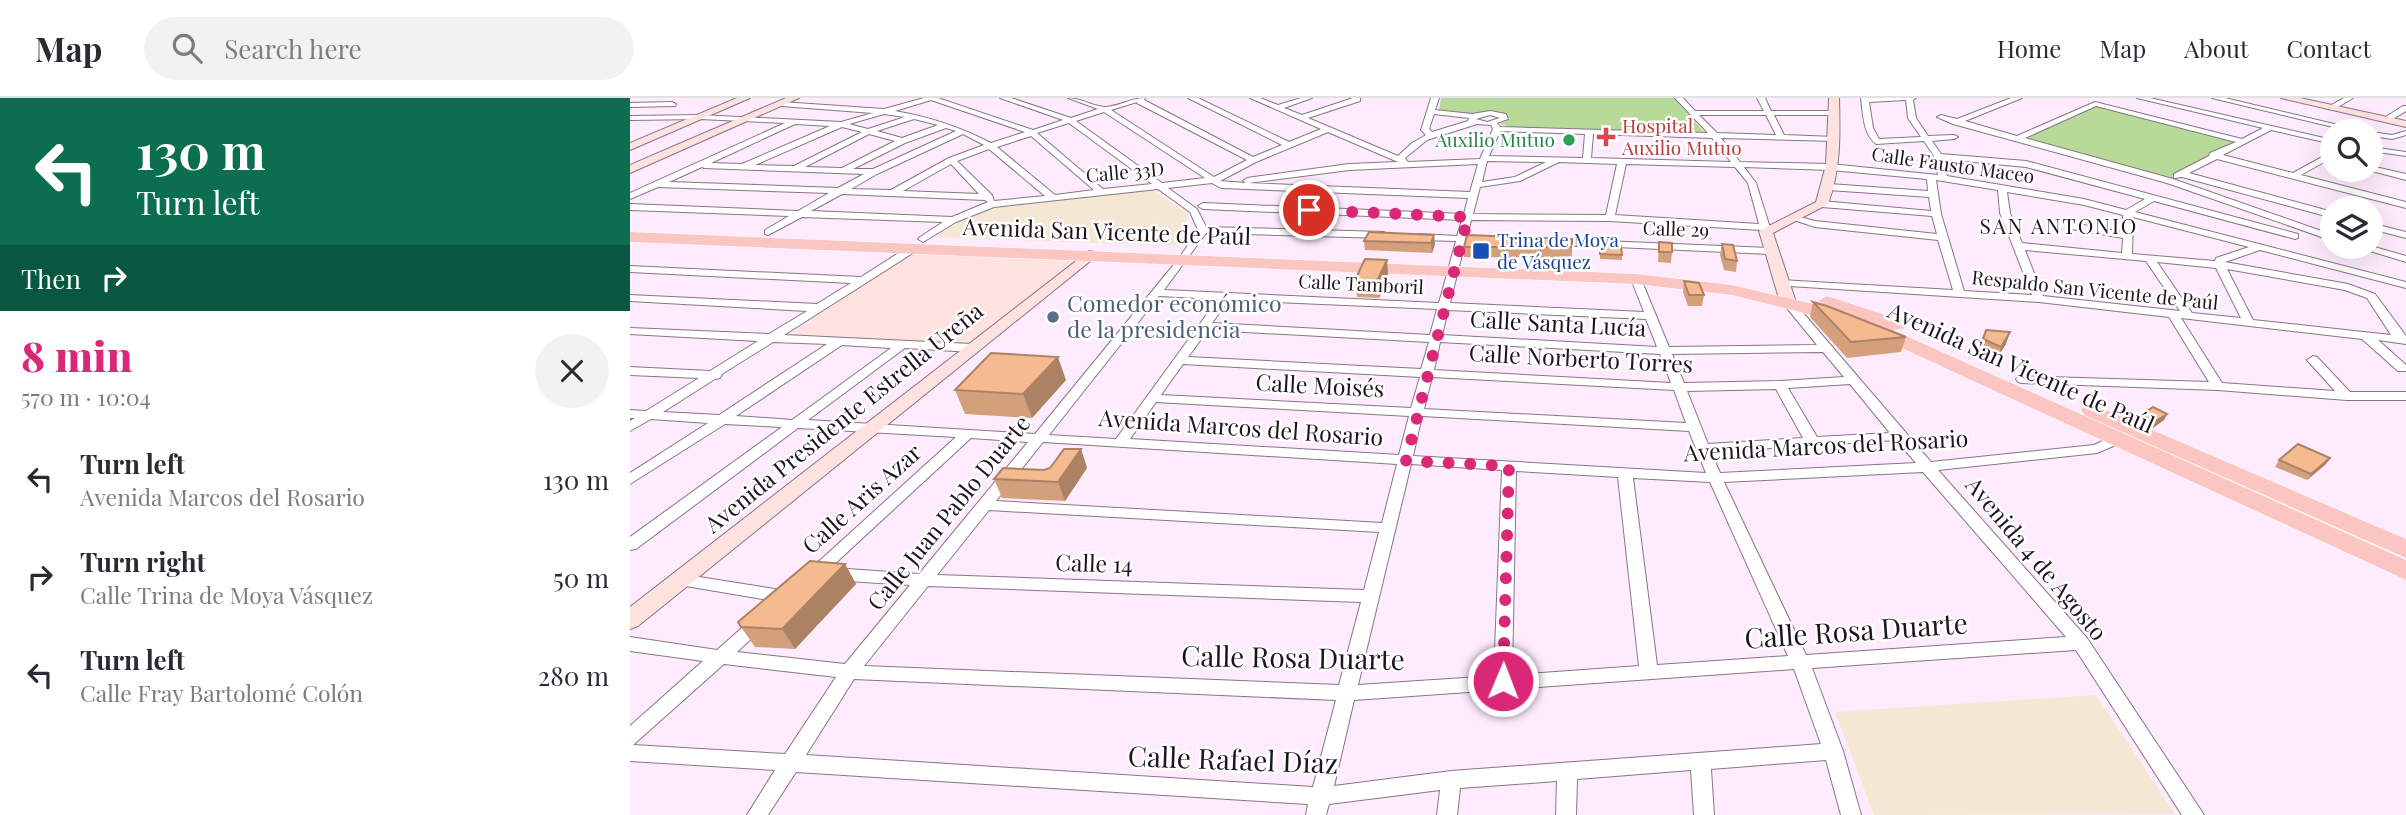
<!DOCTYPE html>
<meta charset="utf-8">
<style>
:root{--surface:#fff;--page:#f2f2f3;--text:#2b2b33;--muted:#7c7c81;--line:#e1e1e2;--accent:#db2777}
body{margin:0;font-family:"Playfair Display",serif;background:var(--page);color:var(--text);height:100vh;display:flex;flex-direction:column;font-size:26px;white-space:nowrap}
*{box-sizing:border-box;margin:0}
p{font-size:23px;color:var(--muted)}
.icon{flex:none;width:38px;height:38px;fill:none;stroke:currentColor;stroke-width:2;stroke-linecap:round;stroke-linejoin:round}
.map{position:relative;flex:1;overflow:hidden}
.side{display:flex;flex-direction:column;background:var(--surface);width:630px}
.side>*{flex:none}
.hud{background:#0b6e4f;color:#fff;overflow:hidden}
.tools{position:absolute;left:1690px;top:21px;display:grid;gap:14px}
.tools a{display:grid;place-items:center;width:63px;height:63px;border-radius:50%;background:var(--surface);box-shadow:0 7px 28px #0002;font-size:35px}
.pin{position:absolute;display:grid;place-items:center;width:60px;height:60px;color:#fff;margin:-30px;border:4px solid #fff;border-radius:50%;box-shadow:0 2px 7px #0007}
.me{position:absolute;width:77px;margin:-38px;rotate:1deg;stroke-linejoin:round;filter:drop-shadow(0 0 5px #0008)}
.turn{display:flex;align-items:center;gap:24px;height:147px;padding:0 21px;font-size:32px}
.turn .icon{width:91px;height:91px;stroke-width:2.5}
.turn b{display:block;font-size:49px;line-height:60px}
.then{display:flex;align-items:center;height:66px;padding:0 21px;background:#0003;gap:14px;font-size:26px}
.round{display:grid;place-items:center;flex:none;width:74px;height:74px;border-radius:37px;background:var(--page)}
.head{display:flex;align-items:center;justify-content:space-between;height:119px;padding:0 21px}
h1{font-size:42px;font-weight:800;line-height:52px;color:var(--accent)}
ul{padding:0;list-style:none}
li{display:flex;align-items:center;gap:21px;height:98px;padding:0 21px}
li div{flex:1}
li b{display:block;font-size:26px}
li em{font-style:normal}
header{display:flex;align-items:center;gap:42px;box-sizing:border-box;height:98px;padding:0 35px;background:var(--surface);border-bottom:2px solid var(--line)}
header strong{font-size:33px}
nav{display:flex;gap:38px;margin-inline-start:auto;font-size:24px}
.search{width:490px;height:63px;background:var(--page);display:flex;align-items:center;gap:18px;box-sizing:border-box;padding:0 24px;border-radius:38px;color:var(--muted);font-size:26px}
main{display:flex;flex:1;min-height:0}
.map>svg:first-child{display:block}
</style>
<header>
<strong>Map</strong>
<div class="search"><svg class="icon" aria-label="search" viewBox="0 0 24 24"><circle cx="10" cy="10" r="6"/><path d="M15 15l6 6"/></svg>Search here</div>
<nav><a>Home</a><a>Map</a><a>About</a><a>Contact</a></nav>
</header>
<main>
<section class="side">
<div class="hud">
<div class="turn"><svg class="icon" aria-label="left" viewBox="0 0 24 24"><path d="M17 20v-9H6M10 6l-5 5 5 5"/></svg><div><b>130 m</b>Turn left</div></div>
<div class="then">Then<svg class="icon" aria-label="right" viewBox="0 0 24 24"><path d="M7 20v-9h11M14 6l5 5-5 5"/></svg></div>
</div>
<div class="head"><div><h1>8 min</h1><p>570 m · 10:04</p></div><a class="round"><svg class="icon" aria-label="close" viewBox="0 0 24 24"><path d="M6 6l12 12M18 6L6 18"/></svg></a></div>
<ul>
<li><svg class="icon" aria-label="left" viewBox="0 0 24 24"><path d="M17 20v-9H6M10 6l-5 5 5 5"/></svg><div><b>Turn left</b><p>Avenida Marcos del Rosario</p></div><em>130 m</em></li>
<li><svg class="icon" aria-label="right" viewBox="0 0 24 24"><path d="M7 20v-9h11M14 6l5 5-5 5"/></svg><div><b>Turn right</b><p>Calle Trina de Moya Vásquez</p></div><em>50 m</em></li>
<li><svg class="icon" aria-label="left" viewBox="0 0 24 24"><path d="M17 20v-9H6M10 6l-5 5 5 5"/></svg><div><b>Turn left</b><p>Calle Fray Bartolomé Colón</p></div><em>280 m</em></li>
</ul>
</section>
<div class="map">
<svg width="1776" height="717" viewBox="0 0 1776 717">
<rect width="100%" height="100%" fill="#feecfe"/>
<!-- education -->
<path fill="#f4e7d3" d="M522,92L558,115L556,133L550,148L304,139L331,123L382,104Z
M1466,597L1545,716L1244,717L1205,614Z"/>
<!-- medical -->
<path fill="#fde2df" d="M283,154L456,162L347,249L157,238Z"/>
<!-- green -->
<path fill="#b8da98" d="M811,0H1044L1075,35L885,30L870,26L880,21C869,8 851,17 837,16C828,16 818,13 809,12Z
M1467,8L1605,43L1539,82L1391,41Z"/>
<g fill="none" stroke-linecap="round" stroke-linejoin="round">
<!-- street casing -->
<g stroke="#887487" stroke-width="2">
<path id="street" d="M294,0H308L403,32L433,22L370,0H381L441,20L468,11L438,0C451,0 464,9 476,9C490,8 501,0 515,0L514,2L623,59L652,47L558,0H568L659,44L691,31L620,0H630L648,7L671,0H682L654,10L672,17L723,0H730V3L678,20L768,58L782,45L796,37L791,32L801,0H809L805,12L842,16L860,13L876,16L878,21L867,25L870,29L1078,35L1045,0H1053L1065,13H1134L1127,0H1135L1141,13H1204L1208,15L1204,17H1144L1154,37L1205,39L1209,41L1205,43L1091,40L1110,64L1201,66L1308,77L1304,58L1294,43L1246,46C1233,36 1233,16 1231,0H1286L1283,2L1286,20L1298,38L1324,37L1328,39L1324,41L1302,43L1311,56L1396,63L1668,136V140L1665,141L1524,103L1505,114L1776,184V190L1630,152L1595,164L1718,186L1745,196L1776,238V246L1748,242L1776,267V273H1768L1732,241L1551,220L1592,285L1705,293L1677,262L1683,258L1687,259L1720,294H1776V302H1717L1588,292L1392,285L1388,284L1386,281L1388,278L1579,284L1539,219L1409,204L1146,187L1145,185L1150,182L1323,192L1308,142L1185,129L1161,121L1166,118L1185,123L1307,136L1302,118L1192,109L1187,106L1192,103L1301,113L1299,99L1199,92L1195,89L1199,86L1298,93L1297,81L1201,72L1114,69L1126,85L1141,133L1136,136L1131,132L980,123L841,122L837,138L846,141L835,144L820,205L1014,214L1001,181L1006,178L1011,181L1039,249L1187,247L1152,204L1158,201L1162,202L1301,364L1464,347L1492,334H1502L1504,337L1502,340L1467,355L1308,372L1457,540L1574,717H1552L1446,552L1182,570L1213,653L1231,717H1211L1196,662L1081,671L1084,717H1064L1061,672L947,681L946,717H926L927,683L830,690L827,717H807L810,692L699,706L696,717H676L678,706L166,674L138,717H117L145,672L0,663V628L73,563L0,553V539L87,552L123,520L129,518L135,520L138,524L135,528L107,554L215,566L280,487L203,482L197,480L195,476L197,472C190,479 187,483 177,480L175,476L326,339L168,330L6,451L0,452V439L152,329L95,326L0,386V375L78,325L21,321L0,333V323L5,320H0V312L16,313L69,280L0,277V269L80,273L128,243L0,236V230L139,236L177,213L0,203V197L187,206L221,185L0,174V168L231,179L278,149H286V153L154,237L342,246L348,250L342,254L275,250L178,322L405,336L550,159L568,132L560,114L528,91L364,109L326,124L293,144L288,141L290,139L313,124L172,119L138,137L135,136V132L159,118L0,112V106L168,113L199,95L28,89L0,101V95L155,25L70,21L0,22V18L70,17L211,24L243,15L151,8L147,6L151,4L254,11ZM301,2L395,34L361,45C330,29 300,19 265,13ZM1276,2L1278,20L1291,39L1249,41L1243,30L1239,4ZM507,4V5L617,62L584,79L481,12ZM474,14L575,80L532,85L446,23ZM254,16L275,19L238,31L219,26ZM804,16L839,20L838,23L802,34L799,31ZM860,17L870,20L857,24L846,21ZM1069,17H1136L1146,37L1087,35ZM284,21L308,27L272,40L247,33ZM439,25L522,86L473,91L407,35ZM165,26L200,28L112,66L81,65ZM847,26L861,27L863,31L850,61L778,64L775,60L797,42ZM212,29L232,34L164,68L125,67ZM316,30L326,33L243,71H223L275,45ZM870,33L955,36L953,60L859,58ZM698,34L768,64L719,66L617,80L613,83L616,85L590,83L626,64ZM239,36L265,43L212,70L175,69ZM333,36L354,47L319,60L261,92L221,91L247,76ZM963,36L1082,40L1101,64L961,60ZM401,38L464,92L425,97L367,49ZM359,51L415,98L364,103L362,97L327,63ZM1313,61L1396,69L1515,101L1496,112L1454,101L1317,78ZM857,63L916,64L885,79L852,84ZM929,64L987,66L976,117L843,116L850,89L890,83ZM321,66L349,96L273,93ZM848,66L840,94L618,85L719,72ZM996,66L1105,69L1118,85L1129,126L985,117ZM72,69L74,70L234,76L208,90L39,84ZM1306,82L1368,92L1370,115L1402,197L1334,193L1311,116ZM582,85L591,90L838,100L834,116L573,105L568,108L573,111L832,122L827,138L788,136L783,139L788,142L826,143L809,205L534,192L576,135L754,140L759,137L754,134L576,129L567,111L538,90ZM1377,94L1454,107L1493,117V134L1442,125L1437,128L1442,131L1493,140L1492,155L1392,145L1380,115ZM212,96L355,102L358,104L322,119L181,113ZM1503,119L1619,149L1586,160L1585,163L1502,156ZM1395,152L1516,163L1550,213L1413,198ZM1527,164L1586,170L1611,220L1562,215ZM1597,171L1715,192L1737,200L1761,237L1623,222ZM529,198L588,201L486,341L419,337ZM599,202L807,211L800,237L582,225ZM818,212L1016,221L1027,249L812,237ZM578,232L799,244L791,271L558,259ZM143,244L197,246L89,317L33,314L85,281L90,280L92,276ZM810,244L1030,256L1041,285L804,272ZM212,247L261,250L162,322L106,318ZM1193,254L1214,279L1150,283L1054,285L1042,256ZM553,266L790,279L781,310L531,297ZM802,279L1044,292L1056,325L794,311ZM1220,286L1260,335L1187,339L1158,290ZM1146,291L1173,340L1078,346L1057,293ZM526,304L779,318L769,357L500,341ZM792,318L1059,333L1076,375L783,358ZM341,340L398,344L289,476L203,470L198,472ZM1266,342L1286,365L1090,375L1081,354ZM413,344L767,366L752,425L366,403ZM781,366L872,372L864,578L728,587ZM886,373L988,379L1009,568L882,577ZM1293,374L1436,539L1176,557L1094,384ZM1003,380L1080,384L1158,558L1027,567ZM359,412L749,434L734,492L307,477ZM298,488L731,504L709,587L234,568ZM94,566L206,579L155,656L3,647ZM1164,571L1191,646L821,673L704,688L724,602ZM224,581L706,602L683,689L176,657Z
M1381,0H1392L1335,23L1387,38L1465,4L1612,41L1633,30L1507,0H1520L1703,42V46L1641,32L1593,57L1663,75L1703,53V59L1671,77L1776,104V110L1587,61L1559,75L1703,114V120L1552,79L1544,80V76L1579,58L1580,55L1606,44L1466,8L1395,40L1543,81L1703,137V143L1537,85L1323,26L1307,19L1311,17L1327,21Z
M1582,0H1595L1733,33H1720Z
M1714,0H1723L1703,12L1696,10Z
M42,4L46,6L45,8L0,9V5Z
M1773,8H1776V13L1758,24L1751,22Z
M1776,33V37L1762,41L1741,38V34L1762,37Z
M1741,49L1776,54V58L1741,53Z
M1741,68L1776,76V82L1738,72H1741Z
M1741,125L1776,134V140L1741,131Z
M924,141L1140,150L1145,153L1140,156L920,146L919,144Z
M1741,148L1776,158V164L1727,149Z
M50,476L157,493L163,495L165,499L163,503L157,505L44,486L42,482L44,478Z"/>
</g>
<!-- secondary casing -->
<g stroke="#887487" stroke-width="2">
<path id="secondary" d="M107,0H120L0,52V45Z
M156,0H169L0,75V67Z
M1199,0H1209C1210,36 1211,71 1198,106L1143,135L1166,204L1158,209L1150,204L1129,133L1186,104L1196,67Z
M1651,0H1670L1776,23V29Z
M459,153L464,154V160L8,528L0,531V509Z"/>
</g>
<!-- primary casing -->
<g stroke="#fff" stroke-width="1">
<path id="primary" d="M0,134L1006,176L1102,187L1200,210L1188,203L1197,198L1274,223L1276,227L1274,231L1263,232L1776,462V482L1239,235L1237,231L1245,226L1218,216L1217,222L1210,224L1102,197L1006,186L0,144Z
M1462,306L1776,441V460L1454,317L1451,312L1454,307Z"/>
</g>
<!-- street -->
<use href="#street" fill="#fff" fill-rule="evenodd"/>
<!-- secondary -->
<use href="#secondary" fill="#fde2e0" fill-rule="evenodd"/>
<!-- primary -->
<use href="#primary" fill="#fbc6c2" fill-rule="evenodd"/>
</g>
<!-- wall -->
<path fill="#d4a07c" d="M942,141V160L834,159V149Z
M734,143L805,146L802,155L735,152Z
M1029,144L1042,154L1041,165L1028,164Z
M1092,146L1107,163L1106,174L1094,172L1090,157Z
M970,147L992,157V162L970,161Z
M757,162L758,178L749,200L727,199L725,182Z
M1054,183L1074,197L1072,208H1058L1053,194Z
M1183,204L1276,239L1271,254L1217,260L1180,219Z
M1356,232L1376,246L1367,260L1349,253Z
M436,282L402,320L335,316L325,292Z
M1537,316L1534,322L1523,330L1508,323L1511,317Z
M451,351L457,370L435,403L372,400L364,381L414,372L420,370Z
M1700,360L1696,366L1677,382L1645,369L1649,362Z
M215,466L226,486L165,551L125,549L111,529Z"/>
<!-- shaded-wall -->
<path fill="#ac8265" d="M804,137L805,146L802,155L801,145Z
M757,162L758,178L749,200L747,183Z
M1380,234L1376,246L1367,260L1371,249Z
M428,259L436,282L402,320L393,296Z
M1537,316L1534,322L1523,330L1526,323Z
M451,351L457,370L435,403L428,384Z
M1700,360L1696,366L1677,382L1681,376Z
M215,466L226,486L165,551L152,531Z"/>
<!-- building -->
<path fill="#f6ba90" stroke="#ac8265" stroke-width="2" d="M739,134L804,137L801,145L734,143Z
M837,137L942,141V149H834Z
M1029,144L1042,145V154H1029Z
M1092,146L1103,147L1107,163L1095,161Z
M970,147L991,148L992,157L970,156Z
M735,161L757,162L747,183L725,182Z
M1054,183L1069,185L1074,197H1059Z
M1183,204L1197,208L1276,239L1221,244Z
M1356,232L1380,234L1371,249L1353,241Z
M361,255L428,259L393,296L325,292Z
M1523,309L1537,316L1526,323L1511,317Z
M1668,346L1700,360L1681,376L1649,362Z
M434,351H451L428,384L364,381L373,370L414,372L420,370Z
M180,463L215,466L152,531L111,529L108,524Z"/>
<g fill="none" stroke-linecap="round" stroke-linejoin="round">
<!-- route -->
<path stroke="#db2777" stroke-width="12" stroke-dasharray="0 21.6" d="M679,112L838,119L776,363L879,368L873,583"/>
</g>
<!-- markers -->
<path fill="#e0444e" stroke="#fff" stroke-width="2.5" d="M972.5 28.5h7v7h7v7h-7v7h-7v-7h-7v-7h7z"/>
<circle fill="#2e9e5b" stroke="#fff" stroke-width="2.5" cx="939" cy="42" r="7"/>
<rect fill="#1a4fb4" stroke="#fff" stroke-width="2.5" x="842" y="144" width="18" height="18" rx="3.5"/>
<circle fill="#5c6f8a" stroke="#fff" stroke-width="2.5" cx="423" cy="219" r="7"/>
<g text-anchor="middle" stroke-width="5" stroke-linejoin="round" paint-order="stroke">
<!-- far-health labels -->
<g font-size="19" fill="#be3a42" stroke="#fff" text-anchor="start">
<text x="992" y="35">Hospital<tspan x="992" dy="22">Auxilio Mutuo</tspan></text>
</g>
<!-- far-leisure labels -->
<g font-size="19" fill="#27864d" stroke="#fff" text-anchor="end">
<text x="925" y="49">Auxilio Mutuo</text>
</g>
<!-- far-street labels -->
<g font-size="19" fill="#1d151d" stroke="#fff">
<text transform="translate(1323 67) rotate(8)" y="7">Calle Fausto Maceo</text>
<text transform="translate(495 74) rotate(-5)" y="7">Calle 33D</text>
<text transform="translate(1046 131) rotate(2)" y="7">Calle 29</text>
<text transform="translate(731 186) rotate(3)" y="7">Calle Tamboril</text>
<text transform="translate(1465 192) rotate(6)" y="7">Respaldo San Vicente de Paúl</text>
</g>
<!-- far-transit labels -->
<g font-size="19" fill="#164399" stroke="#fff" text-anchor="start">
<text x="867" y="149">Trina de Moya<tspan x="867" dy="22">de Vásquez</tspan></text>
</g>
<!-- far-neighbourhood labels -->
<g font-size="21" letter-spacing="2" fill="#1d151d" stroke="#fff">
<text x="1429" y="136">SAN ANTONIO</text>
</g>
<!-- street labels -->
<g font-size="23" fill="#1d151d" stroke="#fff">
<text transform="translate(477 134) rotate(2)" y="8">Avenida San Vicente de Paúl</text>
<text transform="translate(928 226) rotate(3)" y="8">Calle Santa Lucía</text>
<text transform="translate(951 261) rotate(3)" y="8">Calle Norberto Torres</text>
<text transform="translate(1391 270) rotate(24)" y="8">Avenida San Vicente de Paúl</text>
<text transform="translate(690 288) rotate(3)" y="8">Calle Moisés</text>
<text transform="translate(214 320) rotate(-39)" y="8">Avenida Presidente Estrella Ureña</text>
<text transform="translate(611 330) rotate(4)" y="8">Avenida Marcos del Rosario</text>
<text transform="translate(1196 348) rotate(-3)" y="8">Avenida Marcos del Rosario</text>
<text transform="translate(232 401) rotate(-42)" y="8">Calle Aris Azar</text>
<text transform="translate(319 415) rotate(-51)" y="8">Calle Juan Pablo Duarte</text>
<text transform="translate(1406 461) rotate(50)" y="8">Avenida 4 de Agosto</text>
<text transform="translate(464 466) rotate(2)" y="8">Calle 14</text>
</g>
<!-- service labels -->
<g font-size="23" fill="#4e5e75" stroke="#fff" text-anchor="start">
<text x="437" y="214">Comedor económico<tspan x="437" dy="26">de la presidencia</tspan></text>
</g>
<!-- near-street labels -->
<g font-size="28" fill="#1d151d" stroke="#fff">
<text transform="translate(1226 533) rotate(-4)" y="10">Calle Rosa Duarte</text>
<text transform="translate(663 560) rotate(1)" y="10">Calle Rosa Duarte</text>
<text transform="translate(603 662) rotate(2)" y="10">Calle Rafael Díaz</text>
</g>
</g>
</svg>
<div class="tools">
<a><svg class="icon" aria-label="search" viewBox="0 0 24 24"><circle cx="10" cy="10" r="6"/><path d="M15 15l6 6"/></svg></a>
<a><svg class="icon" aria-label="layers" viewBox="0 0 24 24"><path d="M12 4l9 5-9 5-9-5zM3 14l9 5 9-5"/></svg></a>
</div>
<div class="pin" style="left:679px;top:112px;background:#d93025"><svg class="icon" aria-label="arrive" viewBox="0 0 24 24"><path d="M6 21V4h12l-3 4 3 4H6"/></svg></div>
<svg class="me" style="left:873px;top:583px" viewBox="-20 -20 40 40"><circle r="17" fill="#db2777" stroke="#fff" stroke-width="3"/><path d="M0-11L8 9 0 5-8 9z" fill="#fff"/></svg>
</div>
</main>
